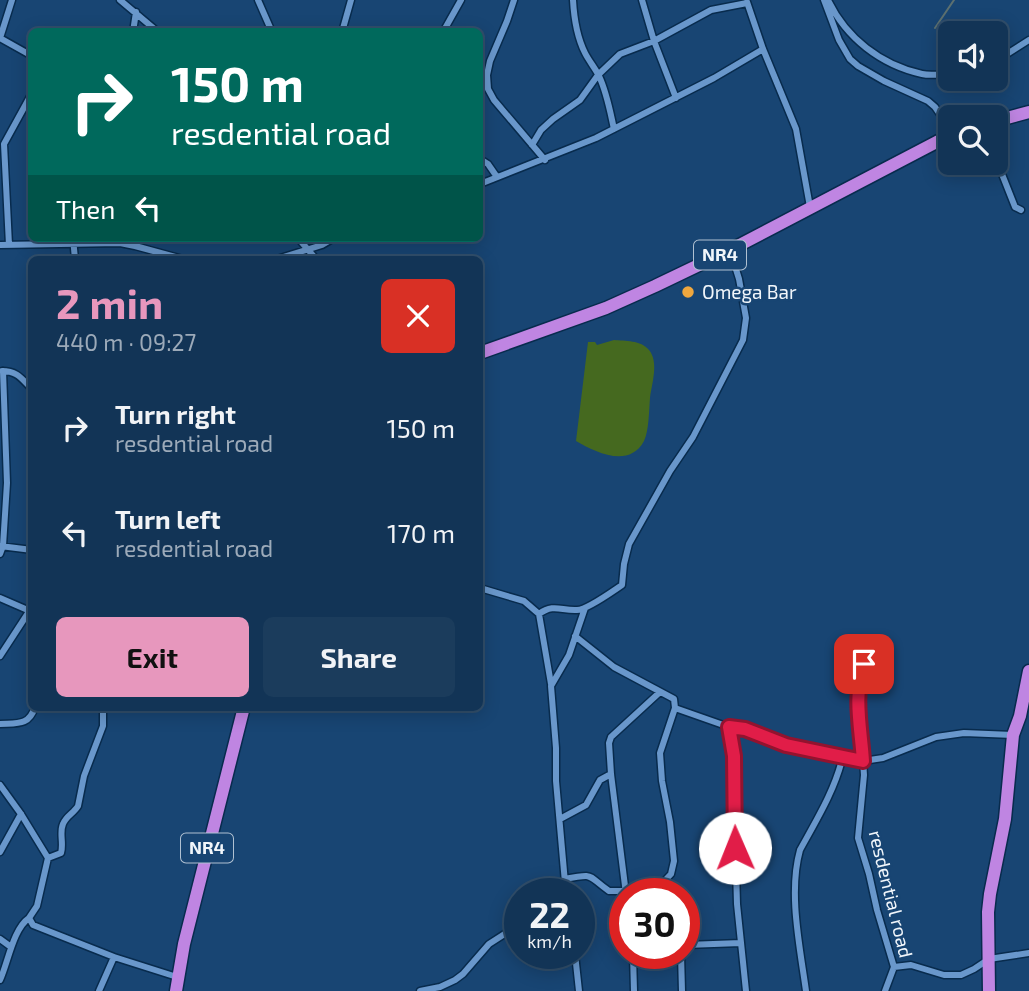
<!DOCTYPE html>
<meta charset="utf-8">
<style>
:root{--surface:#123456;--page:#1b3c5c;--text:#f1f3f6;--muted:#9caab9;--line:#314f6c;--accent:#e797bd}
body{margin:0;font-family:"Exo 2",sans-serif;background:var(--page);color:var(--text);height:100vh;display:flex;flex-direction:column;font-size:26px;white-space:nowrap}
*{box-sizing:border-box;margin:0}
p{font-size:23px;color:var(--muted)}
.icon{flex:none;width:38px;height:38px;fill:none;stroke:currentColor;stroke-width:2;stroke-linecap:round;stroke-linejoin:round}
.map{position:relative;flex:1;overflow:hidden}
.panel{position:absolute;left:28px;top:256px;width:455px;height:455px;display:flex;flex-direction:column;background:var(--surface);border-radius:10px;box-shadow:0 4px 18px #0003,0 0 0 2px var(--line)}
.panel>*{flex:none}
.guide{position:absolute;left:28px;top:28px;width:455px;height:214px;border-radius:10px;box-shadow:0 4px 18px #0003,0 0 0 2px var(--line);background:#00695c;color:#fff;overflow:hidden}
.fabs{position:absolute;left:938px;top:21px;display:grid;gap:14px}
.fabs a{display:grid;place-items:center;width:70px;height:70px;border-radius:10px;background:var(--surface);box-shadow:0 4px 18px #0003,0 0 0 2px var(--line);font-size:35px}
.speed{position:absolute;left:504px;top:878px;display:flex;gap:14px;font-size:35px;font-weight:700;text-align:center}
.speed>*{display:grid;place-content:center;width:91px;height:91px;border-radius:50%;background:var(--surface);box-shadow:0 4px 18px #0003,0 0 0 2px var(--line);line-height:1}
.speed small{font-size:18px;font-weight:400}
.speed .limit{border:10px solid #d22;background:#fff;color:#111}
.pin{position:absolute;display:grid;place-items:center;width:60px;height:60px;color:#fff;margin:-30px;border-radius:14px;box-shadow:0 4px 10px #0006}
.me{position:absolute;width:77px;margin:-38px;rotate:359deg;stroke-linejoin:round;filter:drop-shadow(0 0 5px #0008)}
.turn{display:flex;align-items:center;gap:24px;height:147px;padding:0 28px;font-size:32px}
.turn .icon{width:91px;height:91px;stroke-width:2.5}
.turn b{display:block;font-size:49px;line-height:60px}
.then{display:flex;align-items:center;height:66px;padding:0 28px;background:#0003;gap:14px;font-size:26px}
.round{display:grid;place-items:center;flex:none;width:74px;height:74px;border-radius:10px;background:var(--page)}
.head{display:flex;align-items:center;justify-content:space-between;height:119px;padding:0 28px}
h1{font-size:42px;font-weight:700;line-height:52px;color:var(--accent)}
.button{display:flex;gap:14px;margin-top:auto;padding:14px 28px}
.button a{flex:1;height:80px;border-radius:10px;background:var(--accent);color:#111;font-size:28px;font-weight:700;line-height:80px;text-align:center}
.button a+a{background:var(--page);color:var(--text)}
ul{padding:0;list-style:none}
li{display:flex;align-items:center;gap:21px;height:105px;padding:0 28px}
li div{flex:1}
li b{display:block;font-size:26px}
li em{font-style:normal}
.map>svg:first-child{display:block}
</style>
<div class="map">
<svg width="1029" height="991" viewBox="0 0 1029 991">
<rect width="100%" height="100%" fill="#184573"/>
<!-- green -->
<path fill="#45691f" d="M614,340C625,341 641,340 649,350C659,362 652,383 650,398C649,410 649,431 644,441C629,469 595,452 576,441L588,342H595L597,345Z"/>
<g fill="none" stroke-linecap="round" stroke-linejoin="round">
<!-- stream -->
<path stroke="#5c7070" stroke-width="2" d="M935,28L954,0"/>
<!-- street casing -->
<g stroke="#082b4d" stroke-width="9">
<path id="street" d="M120,0L158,32
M258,0L272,32
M514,0L507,21L490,61L487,75L488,89L494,100L545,160
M573,0C574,18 577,37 585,53C589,61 595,68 599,76C607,93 610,111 614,129
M642,0L654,41L676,98
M824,0L839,40L850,59L858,66L884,81L928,101L935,107L950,129
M828,0C846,38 881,65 922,74C931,76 941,74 950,74
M747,2L763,49L796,129L810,207
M133,32L136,12
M342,32L351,0
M443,32L461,0
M0,38L12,0
M0,38L32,56
M996,61L1029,40
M532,145L541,130L553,119L580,100L598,75L620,54L654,41L711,10L747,3
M480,159L488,164L497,177
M996,159L1015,207L1021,210
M480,184L596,138L714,78L763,49
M73,238L75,259
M298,238L316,259
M0,245L120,243L135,246L183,259
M9,245L4,144L32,93
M277,259L322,245L334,238
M2,371C17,371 21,378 32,389
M0,546L32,550
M0,554L3,546L7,483L3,371
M480,588L524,601L539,614C554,603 561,611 577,610C587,610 613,591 622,585L624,564L629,544L670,471L693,437L743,340L746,318L739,279L730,250
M0,598L30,611
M539,614L551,684
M575,636L614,667L674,699L675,708L729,727L745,729L786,745L863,761L883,758L936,737L964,733L1013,735
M869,650L859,678L858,689L864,775L858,838L869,874L877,910L894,967L885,991
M0,656L32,607
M0,724C17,723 29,726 35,707
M729,727L734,756V798L737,904L746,991
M0,785L21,814L48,858L37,906L29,918L33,925L114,957L177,977
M560,819L586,805L600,780L611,774
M0,852L21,814
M48,858L61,853C64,843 59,833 63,824C66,816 74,813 78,806L84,776L103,726V707
M564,879C596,873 586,875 609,891H625L650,886L654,892L661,894
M654,892L671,874L674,861L670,822L662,781L660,753L675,708
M566,894L556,781V748L551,686L569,655L585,608
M626,894L611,774L609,743L611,737L660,692
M0,939L11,947
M684,947L686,945L741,943
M575,954L579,991
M633,954L634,991
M681,954L682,991
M894,967L911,965L944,975H961L974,969L989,959L1029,953
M0,980C8,963 13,929 29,918
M99,991L114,957
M420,991L440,987L455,980L463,974L489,944L520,924
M806,991C800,947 788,893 800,850C817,819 835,790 843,756"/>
</g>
<!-- highway casing -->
<g stroke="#082b4d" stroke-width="15">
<path id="highway" d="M996,121L1029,112
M480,353L606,308L655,286L730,250L950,135
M176,991L184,944L244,707
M989,991L988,912L990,894L1005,819L1013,735L1020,716L1029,671"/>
</g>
<!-- street -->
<use href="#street" stroke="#6997cb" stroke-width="6"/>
<!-- highway -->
<use href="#highway" stroke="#bf85e2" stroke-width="12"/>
</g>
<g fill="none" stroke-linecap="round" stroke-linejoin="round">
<!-- route casing -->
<g stroke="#92132f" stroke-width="18">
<path id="route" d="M735,848L734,756L729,727L745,729L786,745L863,761C861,729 853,696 864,664"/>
</g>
<!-- route -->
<use href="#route" stroke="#e11d48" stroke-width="12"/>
</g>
<!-- markers -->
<circle fill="#efa73e" stroke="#184573" stroke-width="2.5" cx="688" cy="292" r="7"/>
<g text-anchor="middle" stroke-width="5" stroke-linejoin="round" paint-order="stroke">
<!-- shield labels -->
<g fill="#184573" stroke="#b0c1d2" stroke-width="2">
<rect x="694" y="240.5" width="52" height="29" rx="5"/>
<rect x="181" y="833.5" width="52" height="29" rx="5"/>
</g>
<g font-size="18" font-weight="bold" fill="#f1f6fb">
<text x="720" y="261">NR4</text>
<text x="207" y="854">NR4</text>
</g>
<!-- poi labels -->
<g font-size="19" fill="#f1f6fb" stroke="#184573" text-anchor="start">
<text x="702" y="299">Omega Bar</text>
</g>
<!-- street labels -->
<g font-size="19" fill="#f1f6fb" stroke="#184573">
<text transform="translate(891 894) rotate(76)" y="7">resdential road</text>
</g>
</g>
</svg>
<div class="fabs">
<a><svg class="icon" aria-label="sound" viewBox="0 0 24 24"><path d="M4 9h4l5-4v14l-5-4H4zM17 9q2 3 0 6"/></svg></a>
<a><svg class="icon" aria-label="search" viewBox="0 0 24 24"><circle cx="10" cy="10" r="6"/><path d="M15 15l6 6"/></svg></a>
</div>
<div class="speed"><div>22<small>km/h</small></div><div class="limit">30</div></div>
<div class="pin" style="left:864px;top:664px;background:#d93025"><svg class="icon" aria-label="arrive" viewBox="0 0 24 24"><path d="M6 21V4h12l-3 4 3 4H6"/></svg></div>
<svg class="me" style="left:735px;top:848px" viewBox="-20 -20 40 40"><circle r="19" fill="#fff"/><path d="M0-13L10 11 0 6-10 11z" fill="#e11d48"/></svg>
<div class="guide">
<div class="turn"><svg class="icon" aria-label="right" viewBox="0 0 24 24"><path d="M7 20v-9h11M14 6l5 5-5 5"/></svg><div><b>150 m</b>resdential road</div></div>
<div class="then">Then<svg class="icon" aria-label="left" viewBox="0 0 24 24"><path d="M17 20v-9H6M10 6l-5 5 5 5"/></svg></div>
</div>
<section class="panel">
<div class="head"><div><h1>2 min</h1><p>440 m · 09:27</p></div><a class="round" style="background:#d93025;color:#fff"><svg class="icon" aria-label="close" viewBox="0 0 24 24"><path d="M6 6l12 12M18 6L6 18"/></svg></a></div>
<ul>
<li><svg class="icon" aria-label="right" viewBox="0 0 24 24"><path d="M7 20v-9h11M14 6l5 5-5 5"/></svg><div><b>Turn right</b><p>resdential road</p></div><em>150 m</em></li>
<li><svg class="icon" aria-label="left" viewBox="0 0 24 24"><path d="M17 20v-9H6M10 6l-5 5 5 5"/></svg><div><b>Turn left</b><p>resdential road</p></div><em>170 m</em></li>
</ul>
<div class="button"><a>Exit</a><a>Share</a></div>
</section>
</div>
